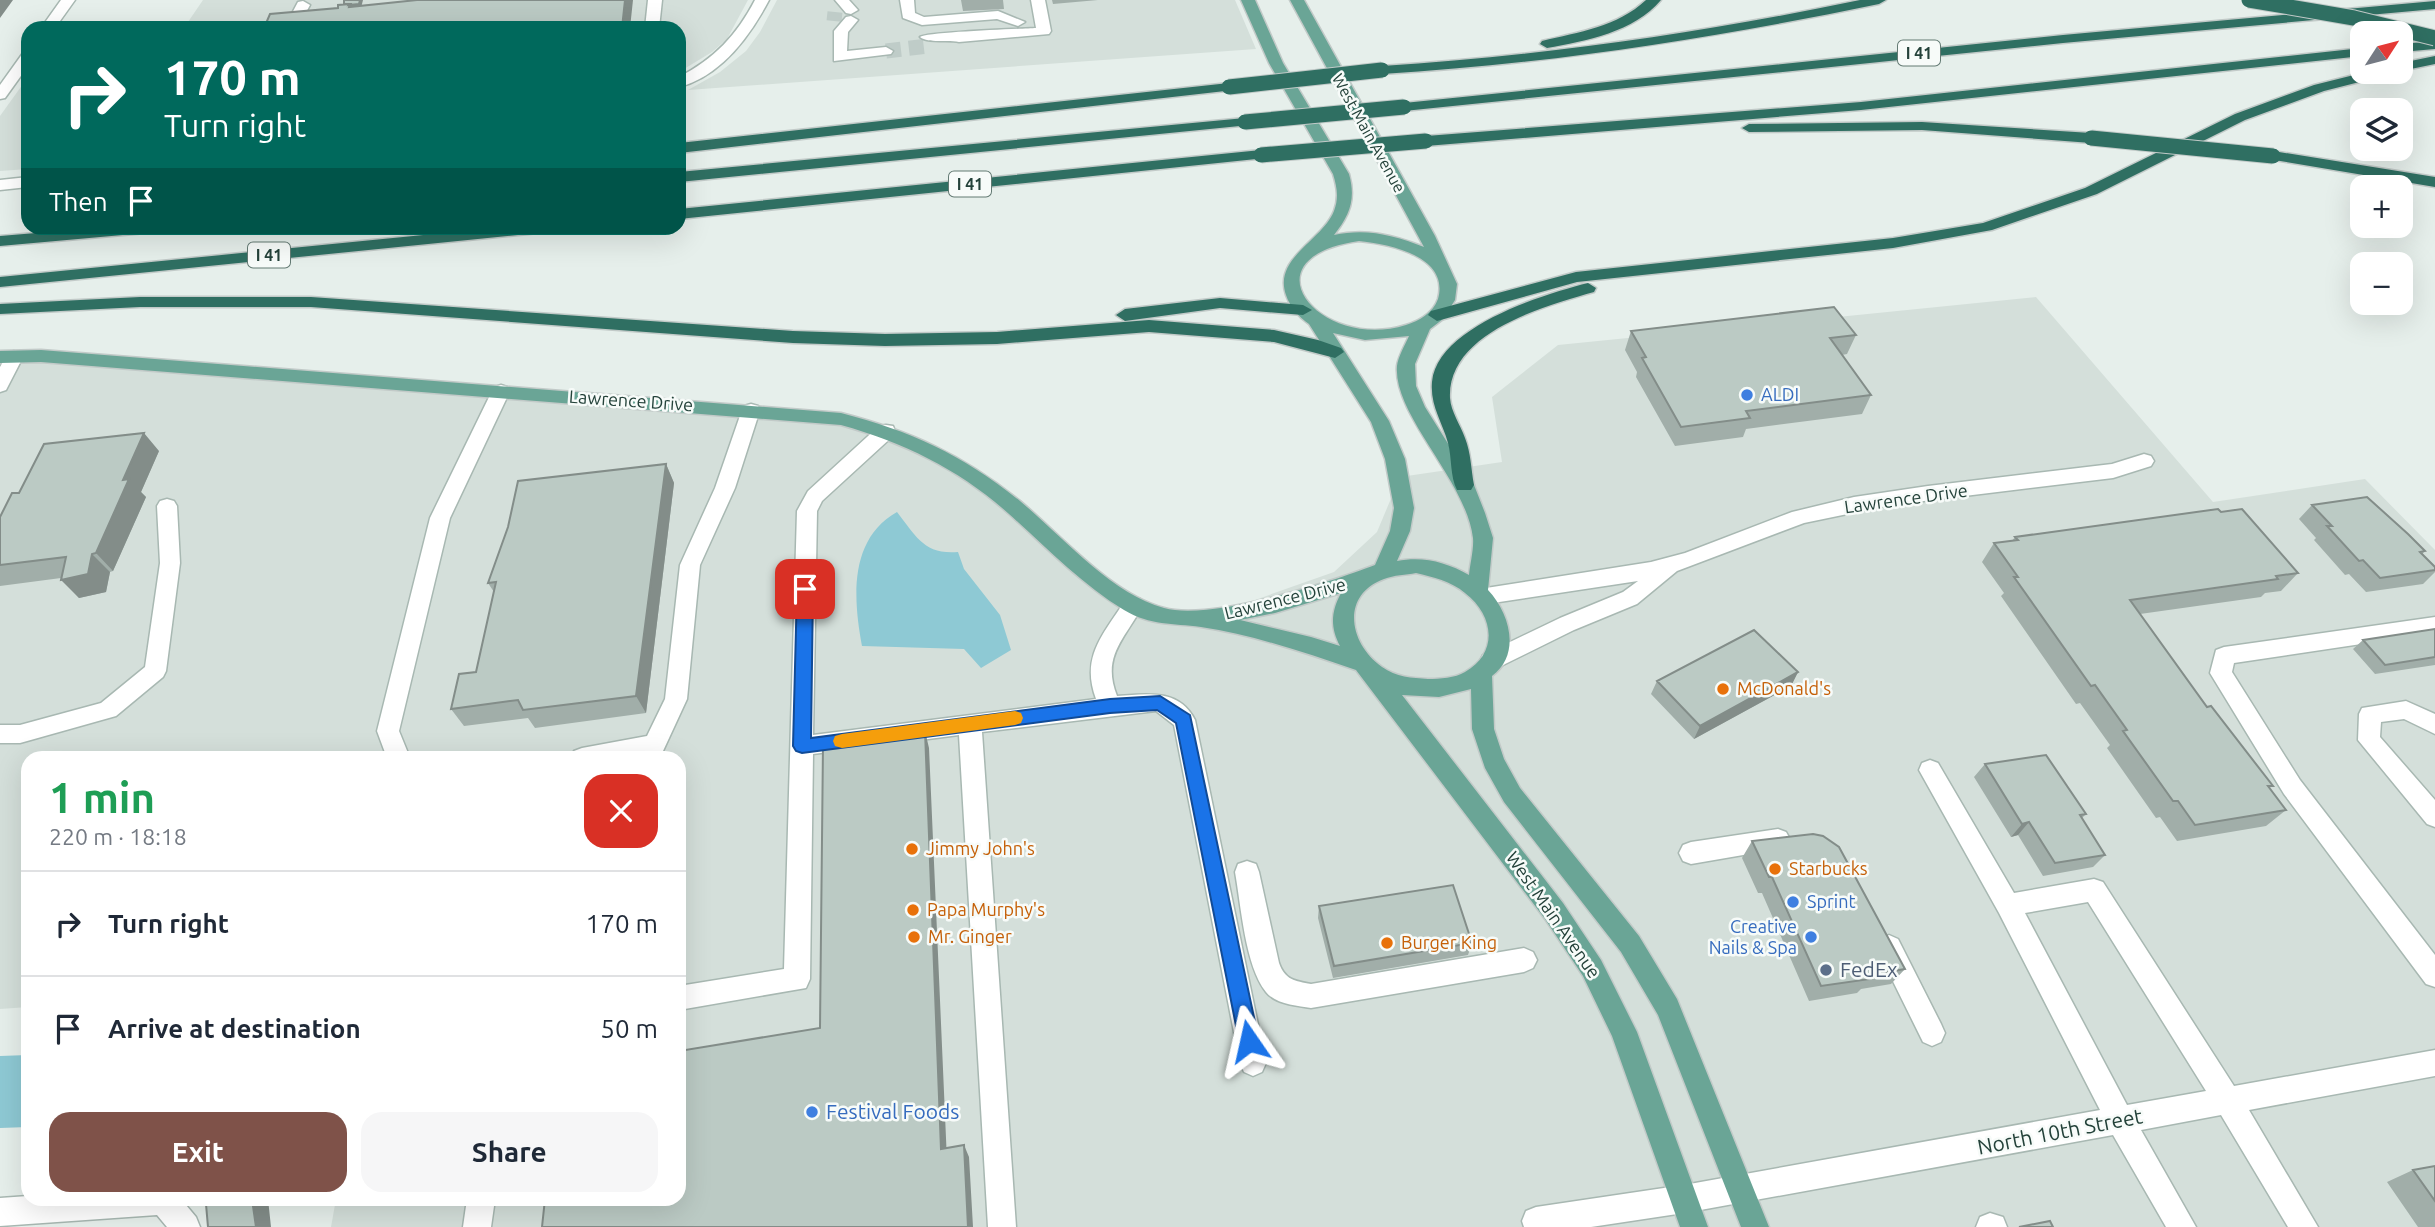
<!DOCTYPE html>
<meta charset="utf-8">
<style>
:root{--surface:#fff;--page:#f6f6f7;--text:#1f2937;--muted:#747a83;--line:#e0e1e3;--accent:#7f5249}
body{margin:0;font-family:Ubuntu,sans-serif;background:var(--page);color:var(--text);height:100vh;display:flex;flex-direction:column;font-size:26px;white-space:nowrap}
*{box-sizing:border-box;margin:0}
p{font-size:23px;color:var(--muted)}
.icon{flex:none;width:38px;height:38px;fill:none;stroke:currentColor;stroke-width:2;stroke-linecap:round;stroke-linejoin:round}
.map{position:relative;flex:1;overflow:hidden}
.sheet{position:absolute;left:21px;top:751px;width:665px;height:455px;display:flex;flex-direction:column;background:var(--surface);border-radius:21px;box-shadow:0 7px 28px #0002}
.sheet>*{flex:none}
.hud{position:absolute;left:21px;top:21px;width:665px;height:214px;border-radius:21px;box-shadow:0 7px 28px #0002;background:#00695c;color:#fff;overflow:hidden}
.needle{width:46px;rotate:54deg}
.tools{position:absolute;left:2350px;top:21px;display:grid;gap:14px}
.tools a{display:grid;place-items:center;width:63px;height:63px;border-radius:14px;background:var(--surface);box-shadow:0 7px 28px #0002;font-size:35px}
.pin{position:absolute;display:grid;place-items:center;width:60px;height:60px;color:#fff;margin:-30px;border-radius:14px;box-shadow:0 4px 10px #0006}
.me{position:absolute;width:77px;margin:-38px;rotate:349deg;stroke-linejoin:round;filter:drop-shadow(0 0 5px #0008)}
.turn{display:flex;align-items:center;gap:24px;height:147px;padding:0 28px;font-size:32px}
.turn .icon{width:91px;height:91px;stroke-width:2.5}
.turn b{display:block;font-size:49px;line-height:60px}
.then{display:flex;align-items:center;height:66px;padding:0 28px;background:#0003;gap:14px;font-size:26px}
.round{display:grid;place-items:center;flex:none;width:74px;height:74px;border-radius:21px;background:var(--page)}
.head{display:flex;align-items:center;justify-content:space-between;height:119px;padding:0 28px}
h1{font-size:42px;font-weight:700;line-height:52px;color:#1e9e55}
.action{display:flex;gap:14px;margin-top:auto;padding:14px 28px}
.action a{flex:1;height:80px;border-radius:21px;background:var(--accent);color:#fff;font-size:28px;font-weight:700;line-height:80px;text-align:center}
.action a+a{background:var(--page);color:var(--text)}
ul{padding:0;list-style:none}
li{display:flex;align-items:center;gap:21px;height:105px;padding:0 28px;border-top:2px solid var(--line)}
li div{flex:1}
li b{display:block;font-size:26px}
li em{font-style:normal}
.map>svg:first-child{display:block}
</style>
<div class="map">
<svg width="2435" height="1227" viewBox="0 0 2435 1227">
<rect width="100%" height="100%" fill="#e6efeb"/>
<!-- built -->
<path fill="#d4dfda" d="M203,0H748L727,39L712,52L679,72V28H162L188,22Z
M777,0H1235L1256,49L688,90L720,72L746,51L760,32Z
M28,77V169L0,171V116Z
M2036,297L2213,502L2365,479L2435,550V1227H331L336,1199H679V758H28V1007L0,1009V357L841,419L929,449L1133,605L1201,619L1334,572L1377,532L1400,477L1502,462L1492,397L1558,345Z"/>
<!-- water -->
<path fill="#8ec9d4" d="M897,512C916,536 924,555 958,552L964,569L1000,615L1011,650L981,668L964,649L862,646C853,598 849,539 897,512Z
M28,1055V1127L0,1128V1056Z"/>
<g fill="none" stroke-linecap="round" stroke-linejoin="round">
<!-- minor-tunnel -->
<path stroke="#bfccc8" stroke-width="15" stroke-dasharray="15 8" stroke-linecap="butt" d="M834,21L835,12
M886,51L928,46"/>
<!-- minor casing -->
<g stroke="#a8b8b2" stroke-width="3">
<path id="minor" d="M61,0H75L55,28H41Z
M648,0H662L659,28H645Z
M755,0H769C750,36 721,76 679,87V77C714,59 737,35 755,0Z
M835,0H849L858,10L851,14L846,13Z
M900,0H914L915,13L924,17L998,11L1025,22L1018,26L997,19L922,25L903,18Z
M1031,0H1045L1051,31L1049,34L959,42C947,39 929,44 920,37C926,32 1019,29 1036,28Z
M303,1L310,5L304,16L323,17V23C311,26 299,27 290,17L298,2Z
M851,16L858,20L848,32L847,51L886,47L893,51L891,54L834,61V31L846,17Z
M28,52V66L5,98L0,99V85L23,53Z
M28,177V187L0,190V180Z
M14,351L23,357L6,390L0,392V367L8,353Z
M501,385L507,387L510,391L450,518L399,731L410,758H387L377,731L430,518L492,391L495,387Z
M751,404L758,406L760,410L735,488L700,565L687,699L663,751L633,758H571L574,751L582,748L647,736L665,699L680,565L715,488L742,410L744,406Z
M886,425L893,426L895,431L893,436L822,501L817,511L813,735L1096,699C1080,656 1104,634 1126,599L1133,597L1140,599L1143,605C1125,639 1101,656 1117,696C1146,694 1179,688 1195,720L1266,1063L1262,1072L1253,1076L1244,1072L1240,1063L1174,725L1156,711L982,732L1016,1227H988L959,735L813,754L810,979L806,988L679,1010V986L784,969L797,511L808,491L879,426Z
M2144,454L2151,456L2154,461L2151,466L2113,478L1891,505L1804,523L1677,571L1637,604L1574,630L1499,667L1491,670L1483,667L1480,661L1483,655L1560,618L1623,592L1638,581L1486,604L1479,602L1476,596L1479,590L1486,588L1651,562L1685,553L1792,512L1854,497L1928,486L2112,464Z
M167,499L174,501L177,506L180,563L166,671L163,677L116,716L20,743H0V725H20L101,703L145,667L160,563L157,506L160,501Z
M2435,617V633L2234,663L2232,672L2300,780L2435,955V987L2426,984L2284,794L2210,673L2216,650L2224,647Z
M2406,701L2435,714V734L2404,719L2381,722L2380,737L2435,800V827L2427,824L2358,740L2359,714L2362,708Z
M1930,760L1938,763L2014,893L2094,879L2103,882L2234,1086L2435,1050V1076L2249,1110L2318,1227H2288L2221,1115L2141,1130L2196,1227H2166L2113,1135L1684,1213L1591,1227H1524L1522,1221L1526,1211L1536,1207L1684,1185L2100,1110L1999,913L1919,770L1922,763ZM2088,902L2206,1091L2127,1105L2025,913Z
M1778,829L1786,832L1790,839L1786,846L1778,849L1691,864L1683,861L1679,853L1683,845L1691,842Z
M1247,861L1256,864L1259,872L1279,963C1285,980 1295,981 1311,984L1524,948L1533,952L1537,960L1533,968L1524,972L1311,1008C1297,1006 1275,1004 1266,992C1245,966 1241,905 1235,872L1238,864Z
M1889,935L1898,939L1941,1024L1945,1033L1941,1042L1932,1046L1923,1042L1880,955L1876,947L1880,939Z
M28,1196V1199H181L196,1217L200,1227H167L157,1215L0,1226V1198Z
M467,1199H495L491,1227H463Z
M1990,1213L2003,1217L2007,1227H1976L1980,1217Z"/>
</g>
<!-- major casing -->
<g stroke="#c2cac8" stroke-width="3">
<path id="major" d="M1241,0H1255L1283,63L1349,174C1356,199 1350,215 1334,235C1366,228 1394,235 1424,247L1290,0H1304L1435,236L1457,284L1455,300L1443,319L1430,329L1415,364L1416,386L1425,407L1474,485L1485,513L1493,538L1488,590C1509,612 1522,654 1492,676L1494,729L1504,759L1520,788L1639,936L1677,999L1769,1227H1741L1658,1015L1621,952L1504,802L1485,768L1472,729L1471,689L1439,697L1402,695L1563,903L1601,960L1637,1032L1708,1227H1680L1612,1036L1583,976L1545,919L1356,670C1306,653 1254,635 1201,627C1172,623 1151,626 1124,610C1081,584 1046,547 1009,514C960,470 905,443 841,425L41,362L0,363V351L41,350L841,413C911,431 963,455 1020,501C1061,535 1111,594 1164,608C1211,621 1328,583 1375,565L1390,531L1394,508L1385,459L1371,422L1309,324C1299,317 1290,307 1286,295C1273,258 1322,241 1334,211C1339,198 1337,187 1333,174L1269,63ZM1359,241C1389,244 1450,256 1438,299C1433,313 1419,321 1406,325C1321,352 1241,258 1359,241ZM1333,333L1365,340L1409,336C1405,345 1398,357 1397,366C1393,415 1466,480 1473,538C1474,549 1470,564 1469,575C1446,562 1423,556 1397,561L1410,531L1414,508L1405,459L1389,421ZM1416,573C1433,577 1451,581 1465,593C1494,615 1499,653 1465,672C1455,678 1440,679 1428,679C1412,678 1396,677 1382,667C1349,644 1340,595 1384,579C1394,575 1406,575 1416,573ZM1341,593C1331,612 1330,627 1340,646L1311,637L1240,620L1275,613Z"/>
</g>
<!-- highway casing -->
<g stroke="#c2cac8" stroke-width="3">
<path id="highway" d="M1646,0H1661C1634,32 1586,41 1547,48L1540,44L1542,41C1579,32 1617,27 1646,0Z
M1860,0H1886L1879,4C1714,38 1550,64 1382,74L1375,70L1382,66C1543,56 1702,33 1860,0Z
M2435,1V9L2063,43L1404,111L1397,107L1404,103L2063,35Z
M2435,41V49L2401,52V44Z
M2362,48V56L1861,110L1426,146L1418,141L1426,136L1861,102Z
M2435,56V64L2401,71V63Z
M2366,72H2389L2387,75L2324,91L2245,120L2097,194L1992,230L1893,248L1577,282L1437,321L1428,315L1431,311L1576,272L1893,238L1983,223L2085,188L2235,114L2314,85Z
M1229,83L1234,84L1236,87L1234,90L679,153V143Z
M1245,118L1250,119L1252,122L1250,125L679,182V172Z
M1922,122L2091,133L2099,138L2091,143L1922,130L1749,132L1742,128L1749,124Z
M1261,150L1269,155L1266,158L679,219V209Z
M2273,151L2435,177V187L2268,159L2265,156L2268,153Z
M96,228H153L145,233L0,246V236Z
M494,228H546L538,233L0,287V277Z
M1588,283L1596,288L1594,292C1544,306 1447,333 1450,398C1451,412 1460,424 1465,438C1471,453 1471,469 1474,485L1471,490H1457C1450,477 1452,458 1448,443C1442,421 1430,406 1432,382C1437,327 1544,294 1588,283Z
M140,297H311L793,331L885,334L997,332L1149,320L1274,330L1318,340L1341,348L1344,352L1335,358L1274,342L1149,332L997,344L885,346L793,343L311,307H140L0,314V304Z
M1220,298L1303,305L1312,310L1303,315L1220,308L1125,321L1116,315L1125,309Z"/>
</g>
<!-- minor -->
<use href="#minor" fill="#fff" fill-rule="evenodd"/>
<!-- major -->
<use href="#major" fill="#6aa596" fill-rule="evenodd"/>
<!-- highway -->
<use href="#highway" fill="#2f6f62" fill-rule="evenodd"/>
<!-- highway-bridge casing -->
<g stroke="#c2cac8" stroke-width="17" stroke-linecap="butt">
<path id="highway-bridge" d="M2249,0L2354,18L2435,38
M1229,87L1382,70
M1245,122L1404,107
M2091,138L2273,156
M1261,155L1426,141"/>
</g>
<!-- highway-bridge -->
<use href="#highway-bridge" stroke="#2f6f62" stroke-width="15"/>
</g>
<!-- wall -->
<path fill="#a1aea9" d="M961,0H1003L1004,9L963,11Z
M1052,0H1098L1053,4Z
M1631,331L1856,335L1847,354L1842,355L1871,395L1862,414L1746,429L1743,437L1675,446L1636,377L1637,372L1625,350Z
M159,451L141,492L146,497L113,571L110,572L106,592L79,598L61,578L0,586V565L19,493Z
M666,464L674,483L646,713L535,728L528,718L464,726L451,709L476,672L494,592L488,583Z
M2312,505L2425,551L2422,554L2435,567V572L2423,584L2366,592L2349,574L2345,575L2314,540L2316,538L2299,519Z
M2221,512L2298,573L2281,591L2265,593L2261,597L2140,614L2207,707L2273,786L2269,788L2286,810L2266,826L2177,841L2160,817L2156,818L2107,748L2110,745L2080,703L2076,704L2001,596L2004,593L1982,562L1994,543L2012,541L2015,537Z
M2435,629V665L2375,674L2353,649L2363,640Z
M1798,672L1791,686L1694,739L1651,694L1657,681Z
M1985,764L2086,814L2082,818L2105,855L2093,867L2043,876L2018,835L2011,837L1974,777Z
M1752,841L1905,969L1891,984L1861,989L1857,993L1809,1001L1762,893H1758L1742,858Z
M1319,906L1472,943L1468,955L1333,978L1318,918Z
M2435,1166V1227H2418L2387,1182L2413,1170Z"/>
<!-- shaded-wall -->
<path fill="#838d89" d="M0,0H13L0,18Z
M360,0H363L361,8L344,5Z
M625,0H633L630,28H622Z
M144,433L159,451L141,492L146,497L113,571L96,553L123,480Z
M666,464L674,483L646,713L636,696Z
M92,554L110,572L106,592L79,598L61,580Z
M1798,672L1791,686L1694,739L1700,726Z
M925,731L929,748L947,1161L941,1149Z
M2029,822L2018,835L2011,837L2022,824Z
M964,1145L969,1157L973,1227H968Z
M252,1199H268L271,1227H256Z"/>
<!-- building -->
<path fill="#bbcac4" stroke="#838d89" stroke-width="2" d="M344,0H360L359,4L349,5L350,4H344Z
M417,0H625L622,28H264L270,14L338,8V5L350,4L349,7Z
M1834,307L1856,335L1830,338L1871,395L1746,411L1750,418L1681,427L1642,358L1646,357L1631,331Z
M144,433L123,480L129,479L96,553L92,554L88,574L61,580L66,557L0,565V517L12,493H19L44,444Z
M666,464L636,696L523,710L518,700L451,709L459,674L476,672L496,582L488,583L508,527L518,481Z
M2367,497L2408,534L2425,551L2420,552L2435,567V570L2380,578L2363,560L2359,561L2327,526H2332L2312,505Z
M2218,509L2221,512L2242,509L2298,573L2276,576L2278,579L2130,600L2207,707L2211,706L2273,786H2268L2286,810L2195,825L2178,801H2173L2123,731L2127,730L2095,685L2091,686L2014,577H2018L1994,543L2018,540L2015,537Z
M2435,629V657L2385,665L2363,640Z
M1754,630L1798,672L1700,726L1657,681Z
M925,731L941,1149L964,1145L968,1227H542L545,1199H679V1051L820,1028L823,745Z
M2046,755L2086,814L2080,815L2105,855L2055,863L2029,822L2022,824L1985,764Z
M1813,834L1823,836L1839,847L1905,969L1869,975L1870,979L1821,986L1772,877H1769L1752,841Z
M1453,885L1472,943L1334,966L1319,906Z
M2435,1166V1201L2413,1170Z
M216,1199H252L256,1227H208L206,1204Z
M2050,1221L2053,1227H2019Z"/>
<!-- route -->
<path fill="#1a73e8" stroke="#114b97" stroke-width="2" d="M805,583L813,589L811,738L1110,699L1160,696L1190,715L1259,1041L1256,1048L1249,1051L1242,1048L1239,1041L1176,723L1157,710L1110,713L802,753L796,751L793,746L797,589Z"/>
<!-- slow -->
<path fill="#f59e0b" d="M1015,711L1021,713L1023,718L1021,723L1015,725L842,748L835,746L833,741L835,736L842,734Z"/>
<!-- markers -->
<g fill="#3f7fe0" stroke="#f7fbf9" stroke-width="2.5">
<circle cx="1747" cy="395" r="7"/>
<circle cx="1793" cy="902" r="7"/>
<circle cx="1811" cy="937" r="7"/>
<circle cx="812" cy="1112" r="7"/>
</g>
<g fill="#e8710a" stroke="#f7fbf9" stroke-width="2.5">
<circle cx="1723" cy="689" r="7"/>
<circle cx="912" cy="849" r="7"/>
<circle cx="1775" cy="869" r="7"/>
<circle cx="913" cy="910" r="7"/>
<circle cx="914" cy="937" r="7"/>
<circle cx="1387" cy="943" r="7"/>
</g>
<circle fill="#5c6f8a" stroke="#f7fbf9" stroke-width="2.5" cx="1826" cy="970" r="7"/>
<g text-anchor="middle" stroke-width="5" stroke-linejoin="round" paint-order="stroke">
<!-- shield labels -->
<g fill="#f7fbf9" stroke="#637a73" stroke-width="2">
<rect x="1898" y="40.5" width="42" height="25" rx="5"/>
<rect x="949" y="171.5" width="42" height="25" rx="5"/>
<rect x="248" y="242.5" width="42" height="25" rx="5"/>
</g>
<g font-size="16" font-weight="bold" fill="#24423a">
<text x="1919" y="59">I 41</text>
<text x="970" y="190">I 41</text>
<text x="269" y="261">I 41</text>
</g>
<!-- far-street labels -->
<g font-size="16" fill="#24423a" stroke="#f7fbf9">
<text transform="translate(1369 133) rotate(61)" y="6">West Main Avenue</text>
</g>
<!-- shop labels -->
<g font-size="18" fill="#366cbe" stroke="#f7fbf9" text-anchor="start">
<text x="1761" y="401">ALDI</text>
<text x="1807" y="908">Sprint</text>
<text x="1797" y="933" text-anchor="end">Creative<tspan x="1797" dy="21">Nails &amp; Spa</tspan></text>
</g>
<!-- street labels -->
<g font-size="18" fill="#24423a" stroke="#f7fbf9">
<text transform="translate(631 401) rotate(4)" y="6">Lawrence Drive</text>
<text transform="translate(1906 499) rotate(-8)" y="6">Lawrence Drive</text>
<text transform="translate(1285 599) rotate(-14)" y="6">Lawrence Drive</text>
<text transform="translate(1553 915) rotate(55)" y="6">West Main Avenue</text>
</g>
<!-- food labels -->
<g font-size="18" fill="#c56008" stroke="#f7fbf9" text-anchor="start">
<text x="1737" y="695">McDonald's</text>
<text x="926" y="855">Jimmy John's</text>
<text x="1789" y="875">Starbucks</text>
<text x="927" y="916">Papa Murphy's</text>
<text x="928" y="943">Mr. Ginger</text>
<text x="1401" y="949">Burger King</text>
</g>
<!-- near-service labels -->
<g font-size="21" fill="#4e5e75" stroke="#f7fbf9" text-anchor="start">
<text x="1840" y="977">FedEx</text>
</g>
<!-- near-shop labels -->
<g font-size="21" fill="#366cbe" stroke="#f7fbf9" text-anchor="start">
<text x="826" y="1119">Festival Foods</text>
</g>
<!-- near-street labels -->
<g font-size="21" fill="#24423a" stroke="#f7fbf9">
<text transform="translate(2060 1132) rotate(-11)" y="7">North 10th Street</text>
</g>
</g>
</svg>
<div class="tools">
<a><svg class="needle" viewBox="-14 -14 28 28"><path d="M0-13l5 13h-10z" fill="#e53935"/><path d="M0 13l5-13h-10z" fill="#747a83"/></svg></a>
<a><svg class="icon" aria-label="layers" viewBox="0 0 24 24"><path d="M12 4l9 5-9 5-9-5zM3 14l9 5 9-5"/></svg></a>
<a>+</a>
<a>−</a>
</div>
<div class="pin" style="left:805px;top:589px;background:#d93025"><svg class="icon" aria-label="arrive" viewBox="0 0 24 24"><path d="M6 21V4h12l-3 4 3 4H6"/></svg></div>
<svg class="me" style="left:1249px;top:1041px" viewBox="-20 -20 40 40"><path d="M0-17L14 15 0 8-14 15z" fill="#1a73e8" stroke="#fff" stroke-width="4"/></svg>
<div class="hud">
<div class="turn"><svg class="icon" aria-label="right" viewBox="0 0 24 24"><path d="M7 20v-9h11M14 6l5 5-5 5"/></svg><div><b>170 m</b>Turn right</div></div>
<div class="then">Then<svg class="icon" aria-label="arrive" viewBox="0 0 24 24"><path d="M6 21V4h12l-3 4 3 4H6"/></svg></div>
</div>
<section class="sheet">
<div class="head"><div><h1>1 min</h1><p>220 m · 18:18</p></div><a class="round" style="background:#d93025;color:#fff"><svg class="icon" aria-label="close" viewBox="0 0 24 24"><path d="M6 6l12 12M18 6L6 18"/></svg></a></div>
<ul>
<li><svg class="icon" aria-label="right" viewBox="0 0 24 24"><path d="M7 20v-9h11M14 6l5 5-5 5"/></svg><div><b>Turn right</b></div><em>170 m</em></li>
<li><svg class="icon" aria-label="arrive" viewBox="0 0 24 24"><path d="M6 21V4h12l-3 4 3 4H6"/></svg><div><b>Arrive at destination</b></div><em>50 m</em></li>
</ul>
<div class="action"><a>Exit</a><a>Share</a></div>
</section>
</div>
